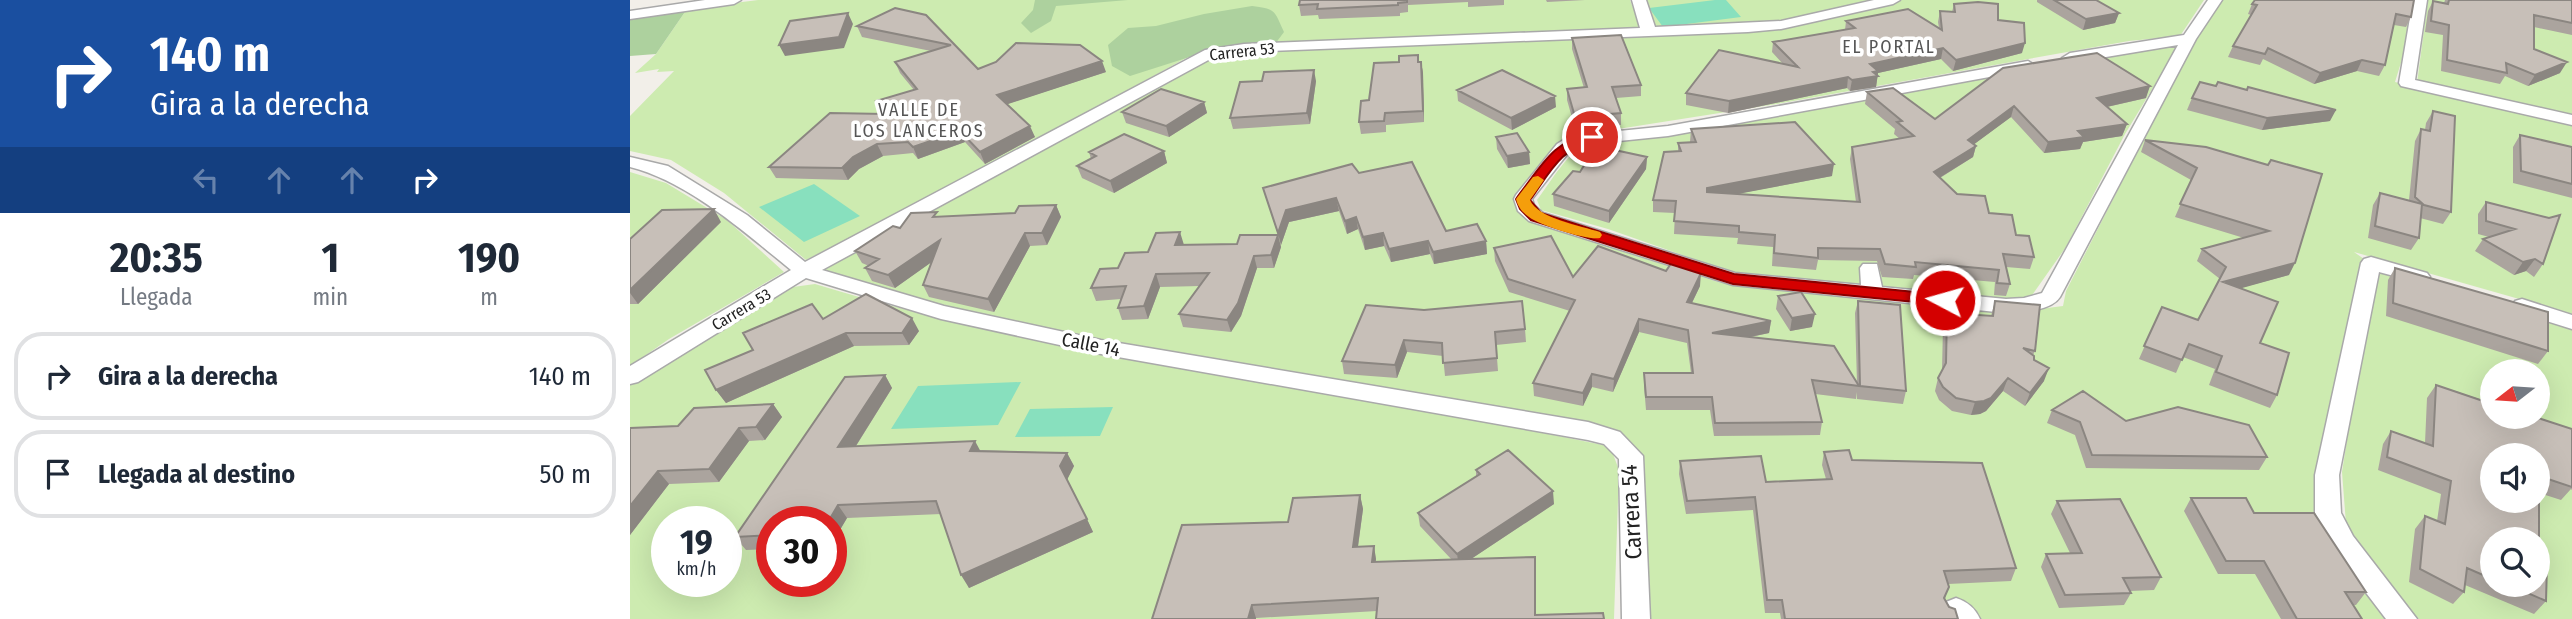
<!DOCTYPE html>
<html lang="es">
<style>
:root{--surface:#fff;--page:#f2f2f3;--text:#1f2937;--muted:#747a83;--line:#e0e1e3}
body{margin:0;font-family:"Fira Sans Condensed",sans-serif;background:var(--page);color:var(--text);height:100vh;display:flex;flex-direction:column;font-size:26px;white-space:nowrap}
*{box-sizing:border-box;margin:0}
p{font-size:23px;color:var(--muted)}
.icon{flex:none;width:38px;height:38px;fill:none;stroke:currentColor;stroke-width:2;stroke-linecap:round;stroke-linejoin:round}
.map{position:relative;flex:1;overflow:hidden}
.panel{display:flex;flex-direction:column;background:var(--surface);width:630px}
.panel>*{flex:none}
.banner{background:#1a4fa0;color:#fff;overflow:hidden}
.needle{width:46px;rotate:253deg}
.buttons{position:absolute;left:1850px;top:359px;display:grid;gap:14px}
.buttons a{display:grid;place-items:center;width:70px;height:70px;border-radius:50%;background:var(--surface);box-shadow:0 7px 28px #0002;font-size:35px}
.speed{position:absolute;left:21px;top:506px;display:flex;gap:14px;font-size:35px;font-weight:700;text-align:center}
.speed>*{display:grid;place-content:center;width:91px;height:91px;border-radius:50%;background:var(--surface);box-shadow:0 7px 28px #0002;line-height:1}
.speed small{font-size:18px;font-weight:400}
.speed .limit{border:10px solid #d22;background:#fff;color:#111}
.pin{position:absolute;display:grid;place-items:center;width:60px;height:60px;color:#fff;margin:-30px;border:4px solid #fff;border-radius:50%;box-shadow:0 2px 7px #0007}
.me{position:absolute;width:77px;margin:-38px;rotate:276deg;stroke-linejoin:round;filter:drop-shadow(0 0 5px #0008)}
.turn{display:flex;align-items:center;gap:24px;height:147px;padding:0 35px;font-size:32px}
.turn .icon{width:91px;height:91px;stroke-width:2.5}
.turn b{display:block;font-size:49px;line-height:60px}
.lanes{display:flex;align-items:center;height:66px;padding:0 35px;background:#0003;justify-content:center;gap:35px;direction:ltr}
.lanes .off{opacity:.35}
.eta{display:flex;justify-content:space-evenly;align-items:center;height:119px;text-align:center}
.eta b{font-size:42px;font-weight:700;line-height:49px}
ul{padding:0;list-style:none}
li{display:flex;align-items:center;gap:21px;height:88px;margin:0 14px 10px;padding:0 21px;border:4px solid var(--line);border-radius:28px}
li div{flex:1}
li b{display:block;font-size:26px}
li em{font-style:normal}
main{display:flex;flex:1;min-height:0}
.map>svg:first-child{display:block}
</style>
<main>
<section class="panel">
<div class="banner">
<div class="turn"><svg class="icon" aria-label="right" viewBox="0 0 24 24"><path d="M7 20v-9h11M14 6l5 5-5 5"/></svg><div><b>140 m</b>Gira a la derecha</div></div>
<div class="lanes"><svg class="icon off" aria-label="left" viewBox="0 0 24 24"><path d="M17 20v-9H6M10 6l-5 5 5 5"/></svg><svg class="icon off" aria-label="ahead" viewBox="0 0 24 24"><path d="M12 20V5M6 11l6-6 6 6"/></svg><svg class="icon off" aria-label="ahead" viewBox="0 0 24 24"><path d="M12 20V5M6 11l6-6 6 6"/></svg><svg class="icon" aria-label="right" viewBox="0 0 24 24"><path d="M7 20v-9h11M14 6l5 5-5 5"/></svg></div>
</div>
<div class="eta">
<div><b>20:35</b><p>Llegada</p></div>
<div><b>1</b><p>min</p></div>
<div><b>190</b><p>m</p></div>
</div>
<ul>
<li><svg class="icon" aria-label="right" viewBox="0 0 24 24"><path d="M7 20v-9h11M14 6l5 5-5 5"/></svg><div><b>Gira a la derecha</b></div><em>140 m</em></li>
<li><svg class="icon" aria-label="arrive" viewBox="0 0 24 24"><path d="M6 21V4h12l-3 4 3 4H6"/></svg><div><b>Llegada al destino</b></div><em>50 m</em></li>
</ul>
</section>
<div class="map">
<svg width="1942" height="619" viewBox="0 0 1942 619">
<rect width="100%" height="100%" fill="#f2efe9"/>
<!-- grass -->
<path fill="#cdebb0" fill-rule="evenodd" d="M128,0H1000L1011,29L591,47L558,57L358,167L176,260L94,193L41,160L0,151V116L44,71L27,72L29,69L5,73L26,54L57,9Z
M1015,0H1251L1142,24L1025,30Z
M1272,0H1574L1550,36L1499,41L1147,104L937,137L886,200L900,222L1091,283L1192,295L1386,312L1433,306L1436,291L1563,43L1592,0H1784L1777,43L1765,82L1942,123V314L1724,252L1734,259V264L1693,436L1689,467L1760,619H1020L1011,455L979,428L922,415L779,395L409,329L320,309L186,268L567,60L600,51L1156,27Z
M1798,0H1942V117L1787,83Z
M1541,44L1547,48L1495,134L1436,247L1400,298L1388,301L1101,272L978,229L911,210L907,200C922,180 936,154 958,143L1211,104Z
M0,172L36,183L97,220L154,272L39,339L0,366Z
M1749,269L1942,326V619H1789L1773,603L1716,524L1712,472L1727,375ZM1862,371H1908V416H1862ZM1862,455H1908V500H1862ZM1862,539H1908V584H1862Z
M185,284C442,362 711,391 973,445L983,454L989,470L984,619H0V382L136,298L163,287ZM37,522H96V581H37ZM142,522H201V581H142Z"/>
<!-- forest -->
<path fill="#add19e" d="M405,0H498L426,6L421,21L401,33L391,23L403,10Z
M622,6C646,9 644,10 654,32L645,44L591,47L500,76L482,66L478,45L498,28L526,26L574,14Z
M57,9L26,54L0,56V17Z"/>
<!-- pitch -->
<path fill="#88e0be" d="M1085,0H1096L1111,17L1033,27L1019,8Z
M184,184L230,216L174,242L129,207Z
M391,382L368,425L261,429L288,386Z
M483,407L470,436L385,437L400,409Z"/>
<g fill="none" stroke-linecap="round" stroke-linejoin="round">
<!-- minor casing -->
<g stroke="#a9a9a9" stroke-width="3">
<path id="minor" d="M75,0H111L104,4L0,19V11Z
M1002,0H1016L1025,27L1151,21L1244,0H1270L1263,4L1151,29L1118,32L614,52L584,57L192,270L314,306L471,340L958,422L990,432L1013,456L1020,619H992L989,459L974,444L958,440L471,354L311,319L176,278L8,382L0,384V366L161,270C114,232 59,182 0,167V157L38,166L117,215L175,262L575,50L614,44L1010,28Z
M1578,0H1592L1566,39L1430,297C1421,311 1392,312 1376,313L1103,285L899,221L888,211L884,199L886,195L927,144L940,136L1038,126L1398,61L1406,66L1403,69L1038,136L950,145L939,152L902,199L904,205L913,213L1105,273L1231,285L1230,268L1233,264H1247L1252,287L1376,299L1394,298L1412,293L1548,45L1440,63L1432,58L1440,53L1554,35Z
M1783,0H1797L1785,80L1942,115V125L1771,86L1769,83Z
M1741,257L1797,273L1800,277L1797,281L1790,283L1749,272L1709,475L1711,513L1723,536L1787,619H1756L1705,552L1685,513V475L1731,263L1734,259Z
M1892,299L1942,315V329L1885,311L1882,306L1885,301Z
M1326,598C1338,602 1345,608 1350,619H1317L1312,610L1316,602Z"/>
</g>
<!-- minor -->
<use href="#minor" fill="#fff" fill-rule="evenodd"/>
</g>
<!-- wall -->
<path fill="#aba49e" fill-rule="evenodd" d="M670,0H874V5L838,7V2L778,5V12L770,13V16L689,19L688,15L671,16L669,5Z
M916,0H955L917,2Z
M1407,0H1466L1489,13L1485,23L1453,30L1407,2Z
M1784,0L1781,17L1776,27L1764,25L1755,65L1749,76L1727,71L1684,84L1633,59L1630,65L1598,57L1603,46L1621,15L1618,14L1622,4Z
M1815,0H1942V35L1904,27V49L1930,73L1898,86L1875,76L1870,84L1811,71L1813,35L1795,32L1798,11L1803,1L1814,3Z
M1324,4L1368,20L1392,53L1323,71L1311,59L1248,73L1246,87L1220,91L1217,88L1098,113L1056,105V93L1152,63L1142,52L1143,42L1215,30L1216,21L1309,28L1308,22L1310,11L1322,12Z
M296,15L348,69L476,72L377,104L405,137L355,164L335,142L288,159L283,153L253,156L229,169L218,180L146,178L139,167L252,114L246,101L284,90L270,73L265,62L301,51L232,37L227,26Z
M942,38L1011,85V96L986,98L991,113V125L945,128L937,100V89L954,88L942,49Z
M788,55L789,62H791L793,73L794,122L756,125V132L731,134L729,122L739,100L769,62Z
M1373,68L1516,98L1477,107L1497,124L1492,136L1453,142L1450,149L1414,153L1381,117L1344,144L1346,146L1343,157L1310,178L1327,194L1359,213L1386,235L1404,257L1400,269L1376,267L1380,284L1376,296L1364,295L1365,282L1284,275L1283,279L1252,277L1247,261L1188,260L1186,270L1142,266L1143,247L1107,244L1108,238L1044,234L1045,213L1023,212V200L1048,151V143L1060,142L1061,129L1202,176L1106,194L1226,202L1220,159L1222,147L1270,139L1264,134L1265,129L1235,104L1237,92L1305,119Z
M686,81L680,124L603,129L600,118Z
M1586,86L1617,90L1700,121L1632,130L1557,110L1562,98Z
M827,90L926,107L882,130L828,101Z
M574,102L577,113L539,137L496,123L492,112Z
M1803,111L1821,212L1813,224L1790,218L1789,238L1781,250L1738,238L1743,205L1750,193L1779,200L1785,141L1791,129L1795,130L1796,123Z
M1890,135L1942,147V198L1883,183V147Z
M866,137L899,152L900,164L878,168L867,149Z
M1515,140L1638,165L1659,275L1610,288L1630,343L1647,395L1640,408L1579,385L1585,369L1553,357L1546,373L1509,359L1532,307L1568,320L1590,279L1567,261L1572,249L1614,238L1545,217L1561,180L1511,152Z
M534,151L537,163L484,193L452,178L447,166L461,159L459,152Z
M1017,157L1016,169L979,223L924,206L923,194L950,172Z
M729,173L816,231L856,241L857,254L804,264L800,254L761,262L754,246L735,250L728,229L717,234L709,211L659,222L651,245L648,236L651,247L644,268H627L611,316L601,332L553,327L549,314L570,286L530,287L518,319L492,320L488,308L491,299L466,301L461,288L488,268L518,252L554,245L607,244L648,235L633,188Z
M1856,202L1919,218L1913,264L1904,277L1896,271L1884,275L1845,251L1853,239L1859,237L1848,234V214Z
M426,205L431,217L417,245L400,246L364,312L299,297L293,285L301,262L265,288L242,281L235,268L239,266L232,263L225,251L270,228L309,217L385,213Z
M91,222L8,304H0V239Z
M864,248L943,277L1070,286L1062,303L1141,321L1139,333L1121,337L1227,383L1225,313L1228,301L1276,391L1273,404L1227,399V392L1226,399L1185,394L1192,422L1190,435L1084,436L1080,410H1016L1014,386V373H1061L1057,343L1009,332L983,392L962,387L953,406L904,396L903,383L940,311L879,292L865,261Z
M1765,268L1918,351L1908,364L1756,316L1758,280Z
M1148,296L1182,327L1160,331L1146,309Z
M1365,301L1405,351L1403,355L1404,360L1414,381L1395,406L1373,391L1356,411L1350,414L1341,415L1322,411L1309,400L1305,391L1308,378L1312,370L1313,326L1317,313L1361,316Z
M736,305L895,329L896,342L866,345L868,371L815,376L813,356L777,352L767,378L714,374L712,361Z
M193,319L289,331L279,345L224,346L96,403L86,390L123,350Z
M255,375L262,388L226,446L437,453L444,466L437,479L463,532L339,588L311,514L217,518L201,545V522H142V549L116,550L105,537Z
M1806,385L1942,429V490L1941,489L1931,500L1909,493V561L1916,601L1904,614L1835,585L1834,592L1823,604L1779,582L1785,529L1795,516L1807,521L1811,494L1748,470L1753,444L1761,431L1795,443L1797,398ZM1862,539L1908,584H1862Z
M143,404L152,417L135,440L119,441L89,482L39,484L0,535V428L48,426Z
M1422,410L1496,421L1637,457L1629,470L1456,468L1445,435L1417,423Z
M1194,452L1222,460L1386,568L1381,581L1318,584L1315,599L1328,619H1151L1150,613H1135L1123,510L1056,514L1049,474L1050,461L1136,482L1196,479L1192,465Z
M846,470L924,504L841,559L906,570V615L974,619L747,611L626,618V619H522L658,522L730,495L733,509L728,547L744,546L746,562L822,560L790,526L788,513L846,476Z
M1561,498L1624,513L1736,592L1726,605H1723L1732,619H1651L1625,574H1588L1554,511Z
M1427,501L1531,577L1524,590L1500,591L1501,593L1494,605L1429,608L1411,567L1416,554L1440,553L1421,514Z"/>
<!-- shaded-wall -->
<path fill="#8b8681" d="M218,13L223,24L214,48L155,56L149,45Z
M1489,13L1485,23L1453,30L1456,19Z
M1395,43L1392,53L1323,71L1326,60Z
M1313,48L1311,59L1248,73L1246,87L1220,91L1222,80L1240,64Z
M1732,60L1727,71L1684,84L1690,73Z
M472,61L476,72L372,106L367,95Z
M791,62L793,73L794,122L793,111Z
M1937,62L1930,73L1898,86L1905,75Z
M684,70L686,81L680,124L677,113Z
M1218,77L1217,88L1098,113L1099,101Z
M1520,86L1516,98L1463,110L1467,98Z
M925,96L926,107L882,130L881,118Z
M574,102L577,113L539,137L536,126Z
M1384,106L1381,117L1335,151L1338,140Z
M1706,110L1700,121L1632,130L1637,118Z
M1497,124L1492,136L1453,142L1450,149L1414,153L1418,142L1448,131Z
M400,126L405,137L355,164L350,152Z
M330,131L335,142L288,159L283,147Z
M247,144L253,156L229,169L218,180L212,168L223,157Z
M1346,146L1343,157L1301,183L1304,172Z
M534,151L537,163L484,193L480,181Z
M899,152L900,164L878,168L877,156Z
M1017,157L1016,169L979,223V211Z
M1204,164L1202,176L1076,200L1077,188Z
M706,198L709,211L659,222L651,245L648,233L656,210Z
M426,205L431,217L417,245L412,233Z
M84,209L91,222L8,304L0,293V290Z
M726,217L728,229L717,234L715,221Z
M550,232L554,245L549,258L545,245Z
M395,233L400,246L364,312L358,299Z
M753,233L754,246L735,250L733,237Z
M648,235L651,247L644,268L641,255Z
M310,240L316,252L265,288L258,275Z
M798,241L800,254L761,262L759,249Z
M856,241L857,254L804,264L803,252Z
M624,256L627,268L611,316L601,332L597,320Z
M1905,259L1896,271L1884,275L1893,262Z
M1665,263L1659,275L1587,295L1593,282Z
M1071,273L1070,286L1056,315L1057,302Z
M526,274L530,287L518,319L514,306Z
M1185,314L1182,327L1160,331L1162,318Z
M282,318L289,331L279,345L272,333Z
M1009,319V332L983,392L984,379Z
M1141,321L1139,333L1080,345L1082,333Z
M216,333L224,346L96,403L86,390Z
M774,340L777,352L767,378L765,365Z
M1419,368L1414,381L1395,406L1400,393Z
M962,374V387L953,406V393Z
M255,375L262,388L217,460L208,447Z
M1378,378L1373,391L1356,411L1350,414L1341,415L1345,402Z
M143,404L152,417L135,440L126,427Z
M109,428L119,441L89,482L79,469Z
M345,441L352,454L340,451Z
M437,453L444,466L437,480L430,466Z
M28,471L39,484L0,535V506Z
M923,491L924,504L829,567L827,554Z
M730,495L733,509L726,560L723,547Z
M208,505L217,518L201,545V522H198Z
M457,519L463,532L339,588L331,575Z
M744,546L746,559L744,575L742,562Z
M905,557L906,570V619Z
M622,605L626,618V619H618Z"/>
<!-- building -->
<path fill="#c7bfb8" stroke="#8b8681" stroke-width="2" fill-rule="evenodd" d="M670,0H777V2L768,3V5L687,9L688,4L669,5Z
M1424,0H1466L1489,13L1456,19Z
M1625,0H1784L1781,17L1766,14L1755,65L1732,60L1690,73L1638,48L1635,54L1603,46L1627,5L1622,4Z
M1819,0H1942V23L1904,15V49L1937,62L1905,75L1876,63L1877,73L1817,60L1819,25L1801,21L1803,1L1818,4Z
M1348,2L1368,4V20L1394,23L1395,43L1326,60L1313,48L1240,64L1248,71L1243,72L1248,76L1222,80L1218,77L1099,101L1056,93L1089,50L1168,67L1143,42L1225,28L1216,21L1278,9L1312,30L1310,11L1325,12L1324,4Z
M265,8L296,15L348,69L366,62L386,43L450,45L472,61L367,95L400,126L350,152L330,131L283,147L278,142L247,144L223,157L212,168L139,167L200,113L255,114L246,101L287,89L265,62L321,45L227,26Z
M218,13L209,37L149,45L160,21Z
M991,35L1011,85L982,87L991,113L945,117L937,89L957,87L942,38Z
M1467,53L1520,86L1467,98L1497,124L1448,131L1454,137L1418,142L1384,106L1338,140L1346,146L1304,172L1327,194L1355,196L1359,213L1382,215L1386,235L1399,236L1404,257L1373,254L1380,284L1367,283L1369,270L1285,262L1286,267L1255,264L1250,249L1188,248V258L1144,253L1145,235L1109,232V226L1044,221L1046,201L1023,200L1034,152L1051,151L1048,143L1066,142L1061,129L1165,122L1204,164L1077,188V192L1230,202L1222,147L1284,136L1267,122L1272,121L1237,92L1263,88L1305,119L1373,68Z
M788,55V62H791L793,111L755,113L754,121L729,122L731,101L739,100L744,63L769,62V56Z
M684,70L677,113L600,118L610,82L632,81L634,72Z
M872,70L925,96L881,118L827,90Z
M1570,82L1586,86L1588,82L1617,90L1618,87L1706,110L1637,118L1562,98Z
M531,89L574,102L536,126L492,112Z
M1803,111L1825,116L1821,212L1794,205L1785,197L1791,129L1800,131Z
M887,133L899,152L877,156L866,137Z
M494,134L534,151L480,181L447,166L466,156L459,152Z
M1890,135L1942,147V184L1891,171Z
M1515,140L1576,147L1638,165L1641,160L1692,174L1665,263L1593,282L1648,302L1630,343L1659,353L1647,395L1586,372L1592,356L1559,344L1552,360L1514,346L1532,307L1568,320L1596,267L1572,249L1639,231L1550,204L1567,168Z
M966,146L1017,157L979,211L923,194L943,171L950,172Z
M782,162L816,231L847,224L856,241L803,252L798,241L759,249L753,233L733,237L726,217L715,221L706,198L656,210L648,233L633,188L722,164L729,173Z
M1750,193L1792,204L1789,238L1745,226Z
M1856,202L1919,218L1930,215L1913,264L1905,259L1893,262L1853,239L1885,229L1856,221Z
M426,205L412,233H395L358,299L293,285L310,240L258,275L235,268L249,259L225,251L263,226L270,228L281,213L307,212L303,217L385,213L389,206Z
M84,209L0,290V239L32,210Z
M550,232L545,245L607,244L610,235H648L641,255L624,256L608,303L597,320L549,314L579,273L526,274L514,306L488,308L496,286L461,288L470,269L488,268L495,253L518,252L526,233Z
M921,236L943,277L968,246L1036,271L1042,262L1071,273L1057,302L1141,321L1082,333L1204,346L1229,386L1182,380L1192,422L1085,423L1082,397H1016L1014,373H1063L1058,330L1009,319L984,379L962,374L953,393L903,383L945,300L878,279L864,248Z
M1765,268L1918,312V351L1763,303Z
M1171,292L1185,314L1162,318L1148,296Z
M236,294L282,318L272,333H216L86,390L75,370L123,350L113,333L182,304L193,319Z
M892,301L895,329L865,332L867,358L813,363L812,343L774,340L765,365L712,361L736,305L794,310Z
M1228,301L1270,305L1276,391L1230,386Z
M1365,301L1410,305L1405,351L1393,348L1404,356V360L1419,368L1400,393L1378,378L1361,398L1354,401L1345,402L1326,398L1313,387L1308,378L1316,363L1317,313L1363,316Z
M255,375L208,447L345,441L340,451L437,453L430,466L457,519L331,575L306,501L208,505L198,522H142V535L105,537L215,377Z
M1806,385L1862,404V416H1902L1942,429V487L1909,476V561L1917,565L1916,601L1877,584H1908V539H1862V579L1837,568L1834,592L1790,569L1795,516L1815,524L1821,481L1757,457L1761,431L1803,446ZM1862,455H1908V500H1862Z
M1453,391L1496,421L1548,407L1619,425L1637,457L1462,455L1450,422L1422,410Z
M143,404L126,427L109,428L79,469L28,471L0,506V428L48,426L64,408Z
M878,450L923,491L827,554L788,513L850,474L846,470Z
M1219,450L1222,460L1352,463L1386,568L1314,571L1319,587L1314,598L1319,607L1325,609L1328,619H1155L1152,600H1137L1125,497L1057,501L1050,461L1131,456L1136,482L1202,479L1194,452Z
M730,495L723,547L744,546L742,562L905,557V615L973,613L974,619H746L748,598L622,605L618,619H522L552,525L658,522L663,498Z
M1561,498H1616L1624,513H1684L1736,592H1715L1732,619H1667L1634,561H1596Z
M1490,499L1531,577L1493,578L1501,593L1435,595L1416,554L1452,553L1427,501Z"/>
<!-- route -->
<path fill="#d40000" stroke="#8a0000" stroke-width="2" d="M962,133L969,137L967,140C930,148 921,171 900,200L911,213L1104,274L1315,295L1323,300L1315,305L1103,284L901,220L890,209L886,199L888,196C911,167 923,140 962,133Z"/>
<!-- slow -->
<path fill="#f59e0b" d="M908,176L914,180L900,200C907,218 951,226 970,232L972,235L970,238C959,241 909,225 899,217C892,212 888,207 886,199L903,177Z"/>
<g text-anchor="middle" stroke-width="7" stroke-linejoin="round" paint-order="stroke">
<!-- far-street labels -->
<g font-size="16" fill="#222" stroke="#fff">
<text transform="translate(612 51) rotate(-6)" y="6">Carrera 53</text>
<text transform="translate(111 309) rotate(-31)" y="6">Carrera 53</text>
</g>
<!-- far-neighbourhood labels -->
<g font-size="18" letter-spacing="2" fill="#555" stroke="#fff">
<text x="1259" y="53">EL PORTAL</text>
<text x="289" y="116">VALLE DE<tspan x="289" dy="21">LOS LANCEROS</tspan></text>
</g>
<!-- street labels -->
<g font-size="19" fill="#222" stroke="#fff">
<text transform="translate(461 344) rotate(11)" y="7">Calle 14</text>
</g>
<!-- near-street labels -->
<g font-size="23" fill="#222" stroke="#fff">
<text transform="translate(1001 512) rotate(-93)" y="8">Carrera 54</text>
</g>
</g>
</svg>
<div class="buttons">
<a><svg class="needle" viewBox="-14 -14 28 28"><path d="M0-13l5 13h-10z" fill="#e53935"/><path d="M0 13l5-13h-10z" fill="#747a83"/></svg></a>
<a><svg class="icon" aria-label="sound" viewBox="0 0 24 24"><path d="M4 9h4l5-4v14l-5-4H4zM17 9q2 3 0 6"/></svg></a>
<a><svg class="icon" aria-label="search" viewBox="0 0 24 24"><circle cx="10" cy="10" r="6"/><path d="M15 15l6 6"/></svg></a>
</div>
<div class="speed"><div>19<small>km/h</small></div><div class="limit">30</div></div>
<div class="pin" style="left:962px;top:137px;background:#d93025"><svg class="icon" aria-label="arrive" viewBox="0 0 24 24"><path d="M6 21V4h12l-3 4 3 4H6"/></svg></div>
<svg class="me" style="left:1315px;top:300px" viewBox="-20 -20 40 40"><circle r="17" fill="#d40000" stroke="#fff" stroke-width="3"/><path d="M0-11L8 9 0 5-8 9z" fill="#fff"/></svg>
</div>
</main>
